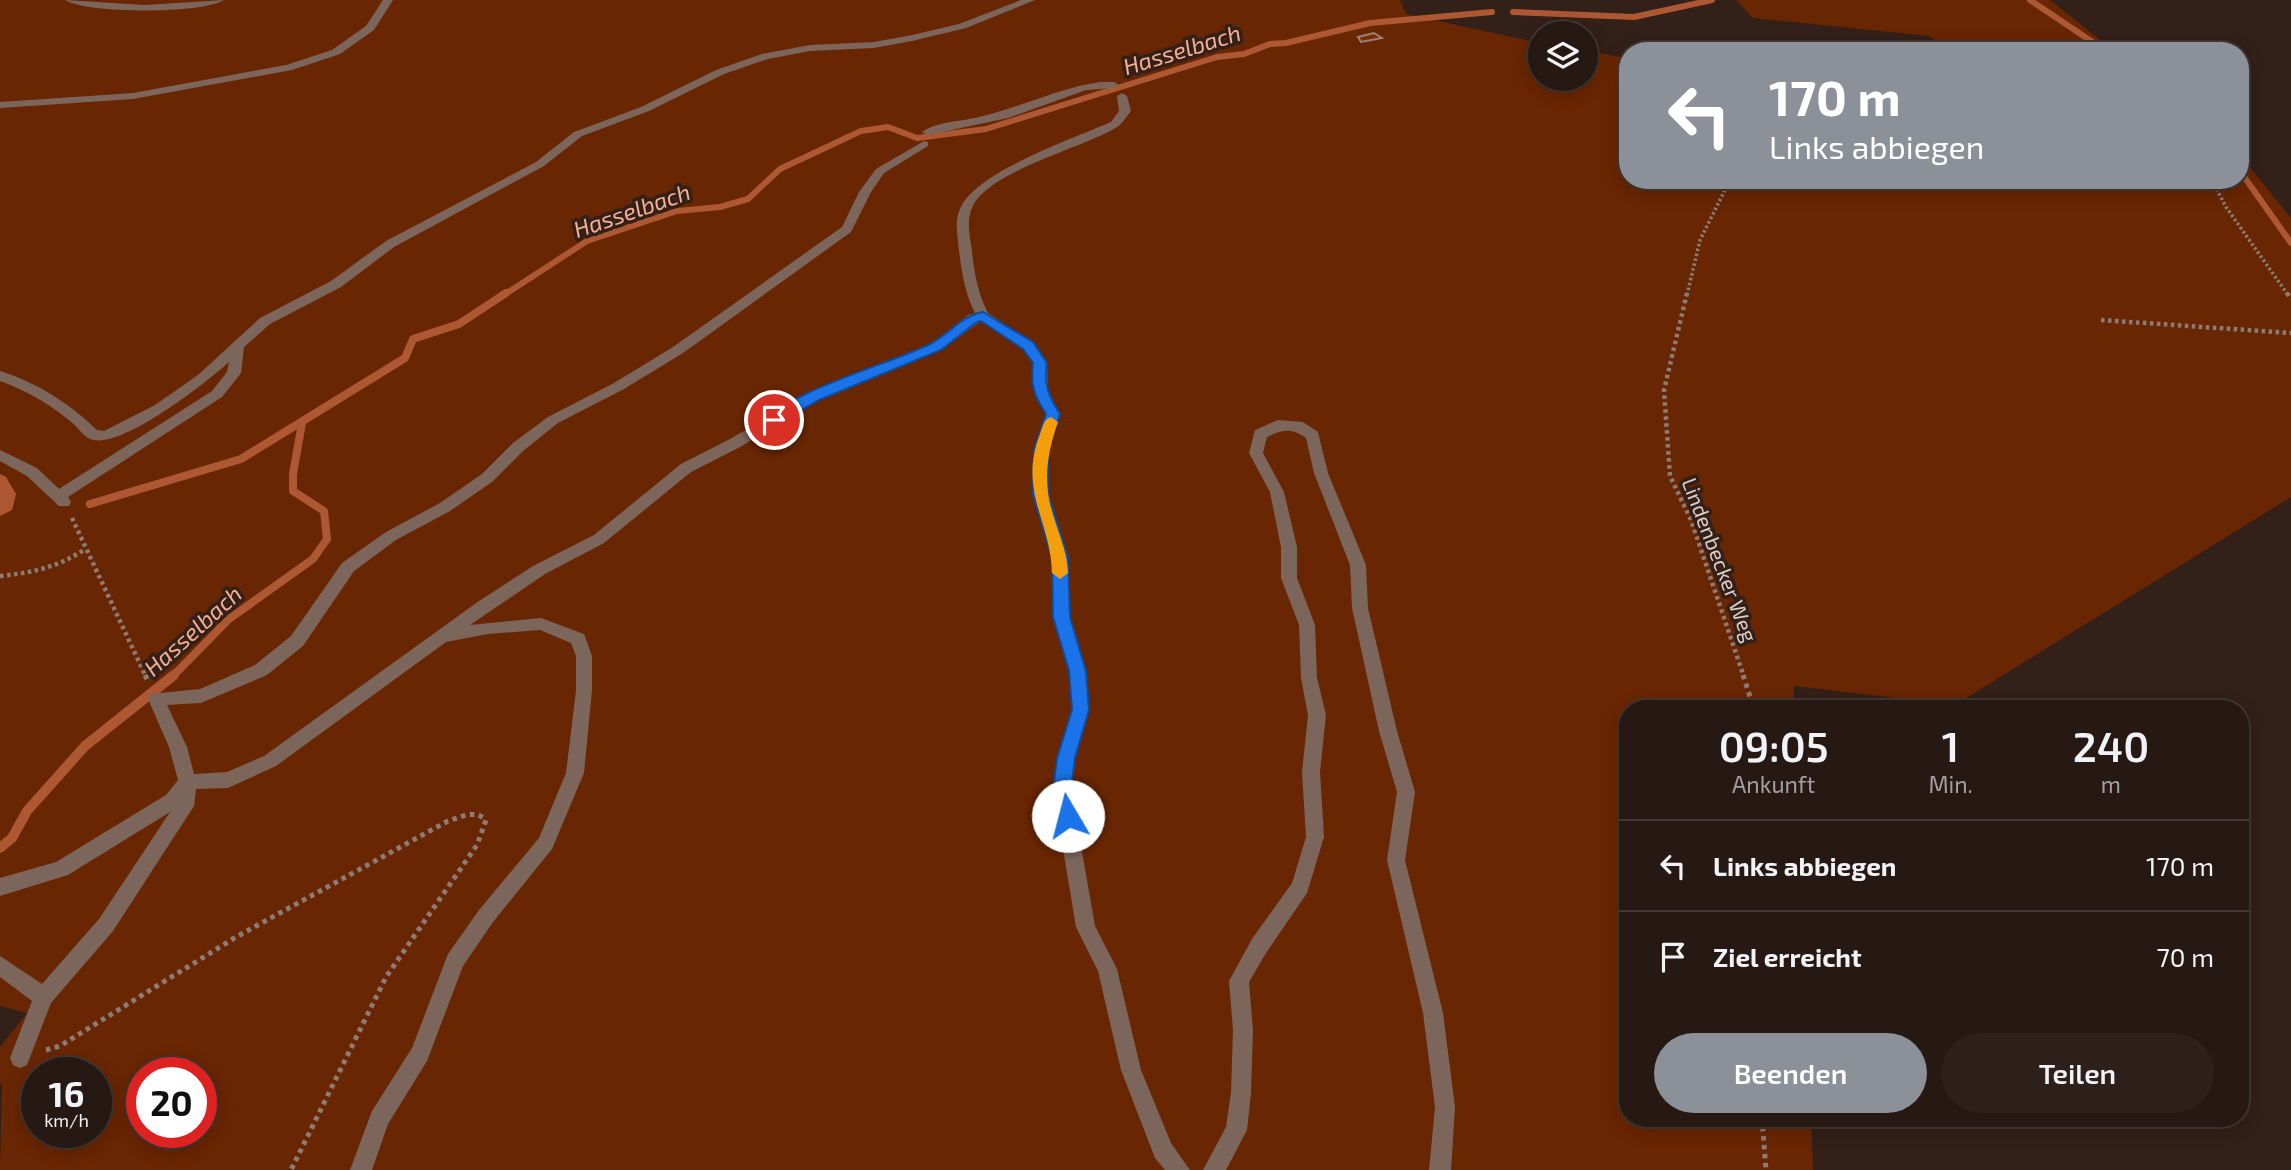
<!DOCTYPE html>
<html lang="de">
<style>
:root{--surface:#261812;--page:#2e211b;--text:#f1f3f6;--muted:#a4a09f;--line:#423732;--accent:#8c9099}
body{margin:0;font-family:"Exo 2",sans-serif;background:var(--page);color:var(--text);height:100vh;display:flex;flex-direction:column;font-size:26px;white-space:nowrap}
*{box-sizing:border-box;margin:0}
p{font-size:23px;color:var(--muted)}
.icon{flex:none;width:38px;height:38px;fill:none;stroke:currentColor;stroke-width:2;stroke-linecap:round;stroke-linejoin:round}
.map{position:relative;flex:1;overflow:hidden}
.details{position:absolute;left:1619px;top:700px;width:630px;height:427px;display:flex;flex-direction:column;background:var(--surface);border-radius:28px;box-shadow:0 4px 18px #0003,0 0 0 2px var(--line)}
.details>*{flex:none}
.top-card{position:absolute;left:1619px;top:42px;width:630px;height:147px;border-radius:28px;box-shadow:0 4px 18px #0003,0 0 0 2px var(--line);background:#8c9099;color:#fff;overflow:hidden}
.tools{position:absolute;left:1528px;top:21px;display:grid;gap:14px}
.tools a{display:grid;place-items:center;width:70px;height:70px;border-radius:50%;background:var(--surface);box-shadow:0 4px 18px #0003,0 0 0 2px var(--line);font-size:35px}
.speed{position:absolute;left:21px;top:1057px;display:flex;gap:14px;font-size:35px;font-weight:700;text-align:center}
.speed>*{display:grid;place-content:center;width:91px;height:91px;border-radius:50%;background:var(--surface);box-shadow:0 4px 18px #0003,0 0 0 2px var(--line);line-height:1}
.speed small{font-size:18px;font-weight:400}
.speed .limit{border:10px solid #d22;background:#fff;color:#111}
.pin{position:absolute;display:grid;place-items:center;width:60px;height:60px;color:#fff;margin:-30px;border:4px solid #fff;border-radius:50%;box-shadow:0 2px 7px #0007}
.me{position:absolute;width:77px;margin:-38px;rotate:352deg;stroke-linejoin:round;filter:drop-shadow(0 0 5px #0008)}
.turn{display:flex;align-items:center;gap:24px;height:147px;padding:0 35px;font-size:32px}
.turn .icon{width:91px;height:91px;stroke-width:2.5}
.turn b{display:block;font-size:49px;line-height:60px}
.eta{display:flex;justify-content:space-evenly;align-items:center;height:119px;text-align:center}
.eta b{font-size:42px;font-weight:600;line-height:49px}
.button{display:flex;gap:14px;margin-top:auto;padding:14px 35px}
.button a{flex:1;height:80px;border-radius:42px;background:var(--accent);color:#fff;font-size:28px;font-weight:600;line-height:80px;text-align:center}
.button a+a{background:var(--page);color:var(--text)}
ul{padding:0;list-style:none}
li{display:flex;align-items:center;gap:21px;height:91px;padding:0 35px;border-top:2px solid var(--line)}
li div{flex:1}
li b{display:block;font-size:26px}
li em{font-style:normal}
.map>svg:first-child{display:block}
</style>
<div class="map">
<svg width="2291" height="1170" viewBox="0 0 2291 1170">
<rect width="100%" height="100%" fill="#332018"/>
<!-- green -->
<path fill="#692603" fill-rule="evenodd" d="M0,0H1400L1406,14L1540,43V79H1586V51L1627,58L1628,180H2240V155L2291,218V497L1955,705L1794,686V709H1628V1118H1811L1813,1170H0L2,1085L0,1084V1047L27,1013L0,1006ZM37,1073H96V1132H37ZM142,1073H201V1132H142Z
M1736,0H2050L2114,51H1948L1929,36L1753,18Z"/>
<!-- water -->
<path fill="#ad5833" d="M0,474L6,477L16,494L12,510L0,516Z"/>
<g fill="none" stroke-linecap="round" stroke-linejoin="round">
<!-- stream-far2 -->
<path stroke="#ad5833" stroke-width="6" d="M2030,0L2106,51
M1513,12L1634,17L1712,0
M2240,171L2291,243
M504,295L587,241L677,211L720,207L748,199L780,169L861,131L888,127L917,138L986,129L1217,57L1244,54L1270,44L1286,43L1370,23L1492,12"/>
<!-- stream-far1 -->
<path stroke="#ad5833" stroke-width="8" d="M90,504L241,459L405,358L413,339L459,324L506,293
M172,677L229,619L313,559L327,539L324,511L293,491V474L302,423"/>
<!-- stream -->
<path stroke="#ad5833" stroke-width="10" d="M0,848L12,838L27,811L85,746L174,675"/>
</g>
<!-- building -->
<path fill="#7d2d00" stroke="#9b8279" stroke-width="2" d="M1374,33L1382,38L1361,42L1358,37Z"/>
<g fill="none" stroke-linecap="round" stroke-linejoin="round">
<!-- path-far2 -->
<path stroke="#8c7c75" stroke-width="3.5" stroke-dasharray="2.5 2.5" stroke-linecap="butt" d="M2212,180L2226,207L2288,295
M1687,295L1700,240L1730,180"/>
<!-- path-far1 -->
<path stroke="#8c7c75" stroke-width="4.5" stroke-dasharray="3.5 3.5" stroke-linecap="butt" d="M1687,293L1664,390L1670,476L1691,520L1744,677
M2287,293L2291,299
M2101,320L2291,333
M72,518L146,677
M0,576C31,573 59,567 85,549"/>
<!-- path -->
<path stroke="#8c7c75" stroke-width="5" stroke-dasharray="4.5 4.5" stroke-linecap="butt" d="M145,675L148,681
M1743,675L1754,709
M46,1050L60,1046L236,937L448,821C461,817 475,809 486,820L477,845L386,977L291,1170
M1762,1118L1766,1170"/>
<!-- service -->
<path fill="#7c655b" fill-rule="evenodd" d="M65,0L145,5L224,0C203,14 87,14 65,0Z
M383,0H393L374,30L340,54L292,70L133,99L0,108V102L133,93L286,65L332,50L366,26Z
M1021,0H1035L966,28L912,41L874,48L810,51L768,59L724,74L649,111L582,136L544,166L394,247L341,287L270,324L244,347L241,373L222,397L68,497L71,502L69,506H59L27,476L0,461V450L37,468L59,489L212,391L227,372L229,362C207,382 120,451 90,439C83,436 77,426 70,421C48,403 27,391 0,381V371C38,383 69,403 97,430L104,431L155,405L198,375L260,318L331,281L386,241L536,162L574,132L641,107L716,70L762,54L810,45L874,42L912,35L959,24Z
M1100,82H1114L1119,85L1114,88L1086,90L1008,118L928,135L922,132C933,124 950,122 964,120C1013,112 1052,89 1100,82Z
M1122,93L1127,96L1131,111C1127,116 1122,124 1117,127C1084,148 987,171 972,208C966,221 970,237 972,251C974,272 978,294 988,313L1033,343L1047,363L1048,390L1060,414L1048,450L1047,494L1068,558L1069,617L1086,671L1089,710L1075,758L1071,789L1095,926L1117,969L1141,1070L1171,1143L1190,1170H1165L1155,1158L1121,1070L1098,971L1076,927L1053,789L1057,758L1073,710L1070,671L1053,617L1052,558L1033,494L1034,450L1046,414L1034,390L1033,363L1023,349L981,321L941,350L819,399L740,447L691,472L604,543L545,574L470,625L541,618L584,634L592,656V690L584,773L552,849L493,922L463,966L427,1061L388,1124L372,1170H350L372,1111L412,1048L448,954L479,910L539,838L566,773L576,690V656L571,643L540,630L488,634L446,642L276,766L228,788L196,789L194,806L113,931L51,1003L27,1065L20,1068L13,1065L10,1058L32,1001L0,977V956L42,984L99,919L170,812L68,875L0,896V878L56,862L166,795L178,780L169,747L148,699L150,694L200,689L255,665L291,636L342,563L386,532L440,503L482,474L513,443L548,417L614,383L673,347L842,227L859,192L876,169L924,141L928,142V146L884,173L871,192L851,232L683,353L624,389L558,423L523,451L492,482L450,511L396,540L354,571L303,646L267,675L201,703L167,705L187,747L194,774L227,772L264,756L479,601L533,566L594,535L681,464L730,439L809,393L931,344L968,315L975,313C965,294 962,273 959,251C958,238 954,222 960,209C974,172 1075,138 1111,122L1119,111L1117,96Z
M1278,420L1303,422L1318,432L1328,473L1366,565L1368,608L1397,731L1415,792L1405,860L1443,1013L1455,1107L1451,1170H1429L1435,1107L1423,1013L1387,860L1397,792L1379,731L1352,608L1350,565L1314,473L1306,438C1292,428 1283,429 1267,437L1263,453L1284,492L1297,547V578L1315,625L1317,678L1326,715L1320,772L1324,837L1307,893L1266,953L1249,982L1253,1030L1251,1093L1247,1130L1226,1170H1203L1226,1127L1231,1093L1233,1030L1229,981L1252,939L1292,883L1306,837L1302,772L1308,715L1301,678L1299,625L1281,578V547L1270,492L1249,453L1255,430Z"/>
</g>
<!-- route -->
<path fill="#1a73e8" stroke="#114b97" stroke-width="2" d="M983,312L1033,342L1047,363C1044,385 1048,395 1060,414L1048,450V494L1068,558L1070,617L1086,671L1089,710L1075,758L1071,789L1077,816L1074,822L1068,825L1061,822L1053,789L1057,758L1072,710L1069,671L1053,617L1052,558L1033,494L1034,450L1046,414C1034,396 1030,384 1033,363L1023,349L981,321L977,322L941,350L819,400L779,423H769L767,420C790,391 891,363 928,345C949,335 960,316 983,312Z"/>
<!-- slow -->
<path fill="#f59e0b" d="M1051,417L1058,422C1050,445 1045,467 1048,492C1051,520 1067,544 1068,573L1060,579L1052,573C1051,521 1018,491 1040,434C1043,426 1043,420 1051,417Z"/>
<g text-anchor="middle" stroke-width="7" stroke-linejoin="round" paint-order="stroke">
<!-- street labels -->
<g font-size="21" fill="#dccfc9" stroke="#332018">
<text transform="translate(1719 560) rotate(69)" y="7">Lindenbecker Weg</text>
</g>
<!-- water labels -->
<g font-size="23" font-style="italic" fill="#f7b094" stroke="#332018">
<text transform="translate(1182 50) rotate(-17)" y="8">Hasselbach</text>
<text transform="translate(632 211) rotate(-19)" y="8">Hasselbach</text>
<text transform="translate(193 631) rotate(-42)" y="8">Hasselbach</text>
</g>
</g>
</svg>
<div class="tools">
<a><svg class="icon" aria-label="layers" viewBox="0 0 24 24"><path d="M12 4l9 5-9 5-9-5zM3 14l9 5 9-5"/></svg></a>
</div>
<div class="speed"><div>16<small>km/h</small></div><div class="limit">20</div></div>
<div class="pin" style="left:774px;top:420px;background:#d93025"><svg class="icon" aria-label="arrive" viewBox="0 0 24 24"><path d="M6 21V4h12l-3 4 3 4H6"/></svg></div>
<svg class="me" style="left:1068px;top:816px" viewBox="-20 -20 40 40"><circle r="19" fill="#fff"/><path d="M0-13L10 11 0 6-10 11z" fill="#1a73e8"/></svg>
<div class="top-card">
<div class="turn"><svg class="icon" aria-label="left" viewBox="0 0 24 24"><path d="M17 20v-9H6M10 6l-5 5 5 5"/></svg><div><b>170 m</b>Links abbiegen</div></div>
</div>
<section class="details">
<div class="eta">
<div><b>09:05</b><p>Ankunft</p></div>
<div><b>1</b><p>Min.</p></div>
<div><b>240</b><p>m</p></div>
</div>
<ul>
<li><svg class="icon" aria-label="left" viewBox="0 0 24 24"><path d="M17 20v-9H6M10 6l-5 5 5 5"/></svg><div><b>Links abbiegen</b></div><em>170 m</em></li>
<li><svg class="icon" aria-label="arrive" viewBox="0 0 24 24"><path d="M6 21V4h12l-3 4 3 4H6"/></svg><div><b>Ziel erreicht</b></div><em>70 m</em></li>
</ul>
<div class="button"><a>Beenden</a><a>Teilen</a></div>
</section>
</div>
